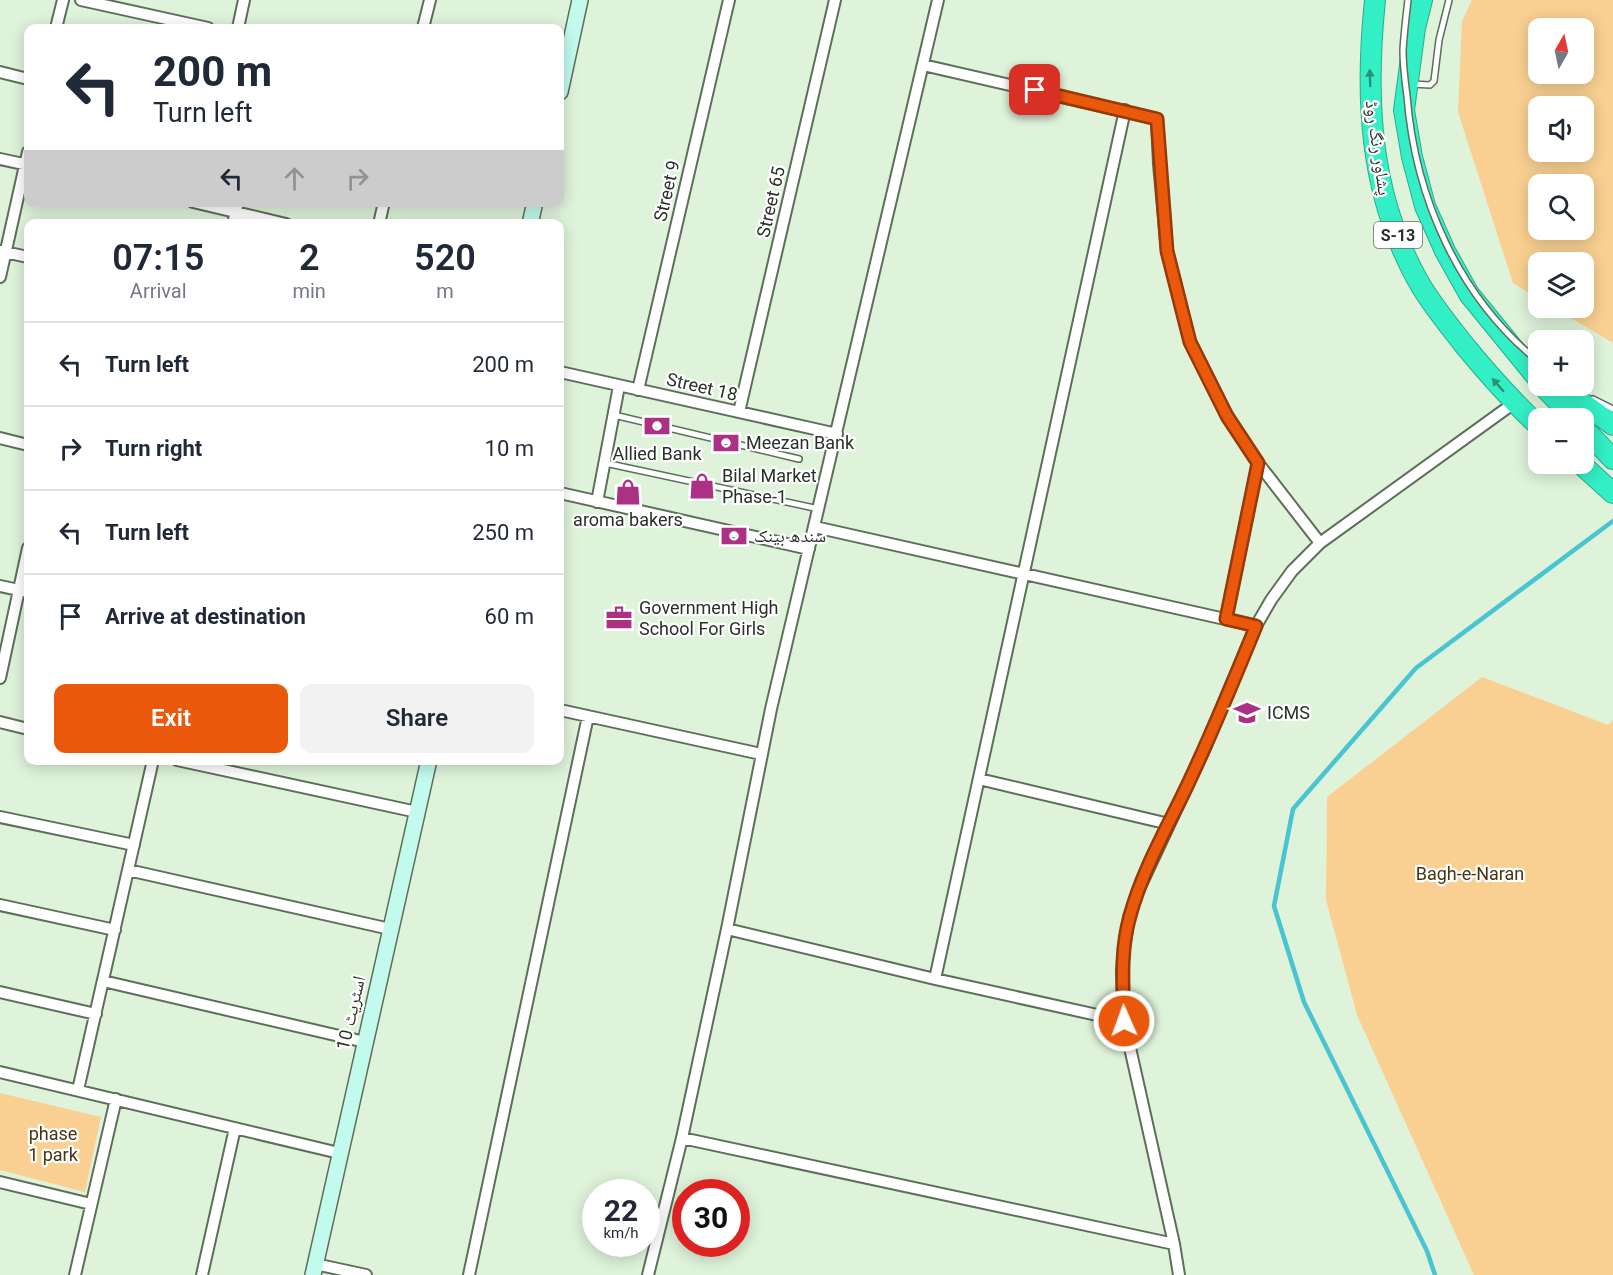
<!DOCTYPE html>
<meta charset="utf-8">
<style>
:root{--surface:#fff;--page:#f2f2f3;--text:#1f2937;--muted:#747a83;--line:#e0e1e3;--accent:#ea580c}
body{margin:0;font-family:Roboto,"Noto Naskh Arabic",sans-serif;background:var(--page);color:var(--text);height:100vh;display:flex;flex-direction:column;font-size:22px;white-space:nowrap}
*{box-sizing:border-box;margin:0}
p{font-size:20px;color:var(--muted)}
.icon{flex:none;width:33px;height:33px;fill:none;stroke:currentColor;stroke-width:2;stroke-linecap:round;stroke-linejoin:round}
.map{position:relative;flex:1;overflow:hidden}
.drawer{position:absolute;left:24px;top:219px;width:540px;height:546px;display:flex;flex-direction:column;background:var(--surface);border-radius:12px;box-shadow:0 3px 15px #0003}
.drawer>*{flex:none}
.banner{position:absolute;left:24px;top:24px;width:540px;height:183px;border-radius:12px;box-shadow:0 3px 15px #0003;background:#fff;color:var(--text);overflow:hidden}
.needle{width:39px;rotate:9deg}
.tools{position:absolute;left:1528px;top:18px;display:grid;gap:12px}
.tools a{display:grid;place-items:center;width:66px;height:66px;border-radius:12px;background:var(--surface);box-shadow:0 3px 15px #0003;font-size:30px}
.speed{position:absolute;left:582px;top:1179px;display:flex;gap:12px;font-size:30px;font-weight:700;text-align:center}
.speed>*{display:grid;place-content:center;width:78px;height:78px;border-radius:50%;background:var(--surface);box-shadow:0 3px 15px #0003;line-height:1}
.speed small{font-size:15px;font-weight:400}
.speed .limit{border:9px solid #d22;background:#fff;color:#111}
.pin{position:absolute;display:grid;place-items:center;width:51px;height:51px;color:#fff;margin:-26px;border-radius:12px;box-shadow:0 3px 9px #0006}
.me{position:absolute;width:66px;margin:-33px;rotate:358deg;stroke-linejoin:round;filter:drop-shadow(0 0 4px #0008)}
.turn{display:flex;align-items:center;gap:21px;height:126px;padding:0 30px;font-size:27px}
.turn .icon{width:78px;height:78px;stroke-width:2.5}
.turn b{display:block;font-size:42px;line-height:51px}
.lanes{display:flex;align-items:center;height:57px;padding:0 30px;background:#0003;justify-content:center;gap:30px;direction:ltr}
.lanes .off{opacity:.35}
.eta{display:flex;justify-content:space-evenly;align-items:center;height:102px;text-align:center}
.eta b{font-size:36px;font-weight:600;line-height:42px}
.cta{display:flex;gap:12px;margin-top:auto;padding:12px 30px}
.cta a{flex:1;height:69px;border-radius:12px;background:var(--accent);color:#fff;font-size:24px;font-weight:600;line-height:69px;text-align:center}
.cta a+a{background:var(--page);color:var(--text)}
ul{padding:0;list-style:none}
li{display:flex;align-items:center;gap:18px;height:84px;padding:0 30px;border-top:2px solid var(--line)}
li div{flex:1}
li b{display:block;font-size:22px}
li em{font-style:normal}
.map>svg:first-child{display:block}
</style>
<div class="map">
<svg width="1613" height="1275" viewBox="0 0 1613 1275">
<rect width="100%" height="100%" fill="#def3da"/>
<!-- green -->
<path fill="#f9d091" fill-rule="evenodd" d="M1472,0H1613V343L1554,308H1584V262H1539V299L1513,283L1458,112L1462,21ZM1539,28H1584V74H1539ZM1539,106H1584V152H1539ZM1539,184H1584V230H1539Z
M1482,677L1608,725L1613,720V1275H1474L1357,1015L1326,900L1327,797Z
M0,1093L101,1117L85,1192L0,1170Z"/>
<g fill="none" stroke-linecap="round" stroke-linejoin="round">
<!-- stream -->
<path stroke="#49c5d1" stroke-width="4.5" d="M1435,1275L1427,1251L1304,1002L1274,906L1293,809L1416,668L1613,521"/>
<!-- lane casing -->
<g stroke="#5d6f5a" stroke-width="8">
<path id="lane" d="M1412,84L1430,85L1434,81L1439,40L1449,0
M1593,399L1613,409
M614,415L799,459
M605,463L819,509"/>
</g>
<!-- street casing -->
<g stroke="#5d6f5a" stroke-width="14">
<path id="street" d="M81,0L208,28
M56,28L63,0
M238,28L244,0
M423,28L430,0
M923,65L1157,119L1159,164L1167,251L1190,342L1227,416L1258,463L1320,543
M0,72L28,79
M0,159L28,165
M193,202L286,224
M233,224L238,202
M379,224L384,202
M0,251L28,257
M0,277L28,152
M560,372L837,434
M638,390L729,0
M739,412L835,0
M0,438L28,445
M560,493L809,549
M597,502L619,386
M815,527L1256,626
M0,586L28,592
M1226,619L1258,463
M0,678L28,548
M560,710L761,754
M0,722L28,729
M177,760L417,812
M979,779L1169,824
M0,817L134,845
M128,870L390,929
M0,905L115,930
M727,929L935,979L1124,1021
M935,979L1125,110
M103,981L365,1042
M0,992L96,1014
M0,1072L339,1153
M78,1090L153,760
M682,1138L1174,1244
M0,1182L91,1204
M315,1264L366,1275
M75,1275L116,1099
M202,1275L235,1128
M469,1275L588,716
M648,1275L682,1138L727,929L771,709L938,0
M1179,1275L1174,1244L1124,1021L1122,971L1124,948L1129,917L1139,889L1204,750L1256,626L1271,600L1292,571L1320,543L1514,403"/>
</g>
<!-- secondary casing -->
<g stroke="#5d6f5a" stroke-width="18">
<path id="secondary" d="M560,92L580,0
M530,224L535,202
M313,1275L429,760"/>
</g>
<!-- highway casing -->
<g stroke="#2eac8e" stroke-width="22">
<path id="highway" d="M1375,0C1365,97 1369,192 1417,279C1430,303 1448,324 1465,346C1488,374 1512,401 1539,426
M1422,0L1415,28L1404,110L1412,157L1425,206L1445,251L1469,294L1539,380
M1543,386L1574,418
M1559,386L1613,425
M1584,429L1613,459
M1581,464L1613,493"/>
</g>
<!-- lane -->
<use href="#lane" stroke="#fff" stroke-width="5"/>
<!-- street -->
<use href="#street" stroke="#fff" stroke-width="10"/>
<!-- secondary -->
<use href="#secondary" stroke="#c2faee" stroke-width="15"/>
<!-- highway -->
<use href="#highway" stroke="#32efc5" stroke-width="20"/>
<!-- lane-bridge casing -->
<g stroke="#5d6f5a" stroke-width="8" stroke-linecap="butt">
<path id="lane-bridge" d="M1408,0C1406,17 1404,33 1403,50C1403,65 1405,81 1407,96C1415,197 1458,297 1539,362"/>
</g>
<!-- lane-bridge -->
<use href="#lane-bridge" stroke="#fff" stroke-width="5"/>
</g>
<!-- one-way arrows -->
<defs><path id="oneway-solid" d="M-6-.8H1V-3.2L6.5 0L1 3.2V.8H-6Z" transform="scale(1.5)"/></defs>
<g fill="#2d9076">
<use href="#oneway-solid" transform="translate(1370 78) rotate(-92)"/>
<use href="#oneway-solid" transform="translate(1498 385) rotate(-131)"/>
</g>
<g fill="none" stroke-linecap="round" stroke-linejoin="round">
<!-- route casing -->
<g stroke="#983908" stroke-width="15">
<path id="route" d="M1035,90L1157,119L1167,251L1190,342L1227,416L1258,463L1226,619L1256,626C1234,680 1212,733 1187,786C1167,828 1142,871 1130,916C1120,950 1123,986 1124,1021"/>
</g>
<!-- route -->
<use href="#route" stroke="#ea580c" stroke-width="10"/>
</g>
<!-- icons -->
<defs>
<g id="bank-bare" transform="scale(2.07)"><path d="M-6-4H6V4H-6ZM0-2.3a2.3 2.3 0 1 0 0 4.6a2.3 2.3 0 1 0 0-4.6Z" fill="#ac3185" stroke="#fff" stroke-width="2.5" paint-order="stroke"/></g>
<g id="shop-bare" transform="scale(2.07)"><path d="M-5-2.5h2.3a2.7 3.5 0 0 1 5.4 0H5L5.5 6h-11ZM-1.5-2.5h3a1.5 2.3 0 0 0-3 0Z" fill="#ac3185" stroke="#fff" stroke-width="2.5" paint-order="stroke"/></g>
<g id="office-bare" transform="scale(2.07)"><path d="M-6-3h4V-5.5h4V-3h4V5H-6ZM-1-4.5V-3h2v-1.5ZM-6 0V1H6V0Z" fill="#ac3185" stroke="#fff" stroke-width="2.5" paint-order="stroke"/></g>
<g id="school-bare" transform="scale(2.07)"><path d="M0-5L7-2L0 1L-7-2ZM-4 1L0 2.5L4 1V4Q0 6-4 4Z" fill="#ac3185" stroke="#fff" stroke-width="2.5" paint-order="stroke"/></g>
</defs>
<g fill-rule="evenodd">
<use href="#bank-bare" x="657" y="426"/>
<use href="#bank-bare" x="726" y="443"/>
<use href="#shop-bare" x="702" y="486"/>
<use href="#shop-bare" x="628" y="492"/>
<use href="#bank-bare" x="734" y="536"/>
<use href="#office-bare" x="619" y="618"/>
<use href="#school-bare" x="1247" y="713"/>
</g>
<g text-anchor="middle" stroke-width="4.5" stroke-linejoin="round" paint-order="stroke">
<!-- shield labels -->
<rect fill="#fff" stroke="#686e68" stroke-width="1.5" x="1374" y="222" width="48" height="26" rx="4.5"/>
<g font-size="16" font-weight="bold" fill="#283027">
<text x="1398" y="241">S-13</text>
</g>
<!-- street labels -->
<g font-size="18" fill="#283027" stroke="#fff">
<text transform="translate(1378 148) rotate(82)" y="6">پشاور رنگ روڈ</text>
<text transform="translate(667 191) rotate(-77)" y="6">Street 9</text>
<text transform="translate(771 202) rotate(-77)" y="6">Street 65</text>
<text transform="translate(702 387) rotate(13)" y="6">Street 18</text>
<text transform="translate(351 1013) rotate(-77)" y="6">اسٹریٹ 10</text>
</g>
<!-- poi labels -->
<g font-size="18" fill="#283027" stroke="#fff" text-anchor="start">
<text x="746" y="449">Meezan Bank</text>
<text x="657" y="460" text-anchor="middle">Allied Bank</text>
<text x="722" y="482">Bilal Market<tspan x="722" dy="21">Phase-1</tspan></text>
<text x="628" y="526" text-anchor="middle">aroma bakers</text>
<text x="754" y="542">سندھ بینک</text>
<text x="639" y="614">Government High<tspan x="639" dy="21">School For Girls</tspan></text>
<text x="1267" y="719">ICMS</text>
</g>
<!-- park labels -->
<g font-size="18" fill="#483413" stroke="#fff">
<text x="1470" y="880">Bagh-e-Naran</text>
<text x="53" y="1140">phase<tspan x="53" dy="21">1 park</tspan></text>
</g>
</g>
</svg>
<div class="tools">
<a><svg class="needle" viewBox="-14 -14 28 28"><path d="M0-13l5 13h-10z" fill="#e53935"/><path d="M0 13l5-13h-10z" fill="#747a83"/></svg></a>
<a><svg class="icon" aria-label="sound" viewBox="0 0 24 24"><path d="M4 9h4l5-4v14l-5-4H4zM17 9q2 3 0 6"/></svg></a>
<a><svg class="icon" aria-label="search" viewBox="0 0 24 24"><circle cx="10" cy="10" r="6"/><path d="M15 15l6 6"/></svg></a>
<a><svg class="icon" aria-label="layers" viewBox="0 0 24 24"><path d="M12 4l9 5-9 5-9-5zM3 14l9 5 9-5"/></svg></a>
<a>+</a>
<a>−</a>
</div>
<div class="speed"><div>22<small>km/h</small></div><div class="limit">30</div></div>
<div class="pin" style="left:1035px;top:90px;background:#d93025"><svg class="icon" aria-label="arrive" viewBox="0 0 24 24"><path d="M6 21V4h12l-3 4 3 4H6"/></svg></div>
<svg class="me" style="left:1124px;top:1021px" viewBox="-20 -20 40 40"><circle r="17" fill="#ea580c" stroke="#fff" stroke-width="3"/><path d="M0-11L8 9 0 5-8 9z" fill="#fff"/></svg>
<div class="banner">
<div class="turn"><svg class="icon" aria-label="left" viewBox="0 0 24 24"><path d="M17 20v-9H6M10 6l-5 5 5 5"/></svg><div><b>200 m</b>Turn left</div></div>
<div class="lanes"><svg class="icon" aria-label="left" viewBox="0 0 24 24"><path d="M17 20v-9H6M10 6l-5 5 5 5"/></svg><svg class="icon off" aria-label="ahead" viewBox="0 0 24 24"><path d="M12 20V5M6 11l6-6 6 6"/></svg><svg class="icon off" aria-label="right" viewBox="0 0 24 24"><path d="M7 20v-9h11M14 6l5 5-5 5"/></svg></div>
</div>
<section class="drawer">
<div class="eta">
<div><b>07:15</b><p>Arrival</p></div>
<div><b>2</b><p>min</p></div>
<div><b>520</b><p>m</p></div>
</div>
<ul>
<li><svg class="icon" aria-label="left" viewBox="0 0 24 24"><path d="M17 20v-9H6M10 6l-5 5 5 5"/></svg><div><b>Turn left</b></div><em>200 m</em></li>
<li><svg class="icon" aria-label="right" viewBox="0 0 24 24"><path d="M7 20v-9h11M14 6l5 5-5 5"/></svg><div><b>Turn right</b></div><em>10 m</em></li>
<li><svg class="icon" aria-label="left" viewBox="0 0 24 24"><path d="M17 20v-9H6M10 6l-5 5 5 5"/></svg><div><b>Turn left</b></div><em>250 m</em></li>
<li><svg class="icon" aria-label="arrive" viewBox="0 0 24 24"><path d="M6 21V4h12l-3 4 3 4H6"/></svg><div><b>Arrive at destination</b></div><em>60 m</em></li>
</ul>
<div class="cta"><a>Exit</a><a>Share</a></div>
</section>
</div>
